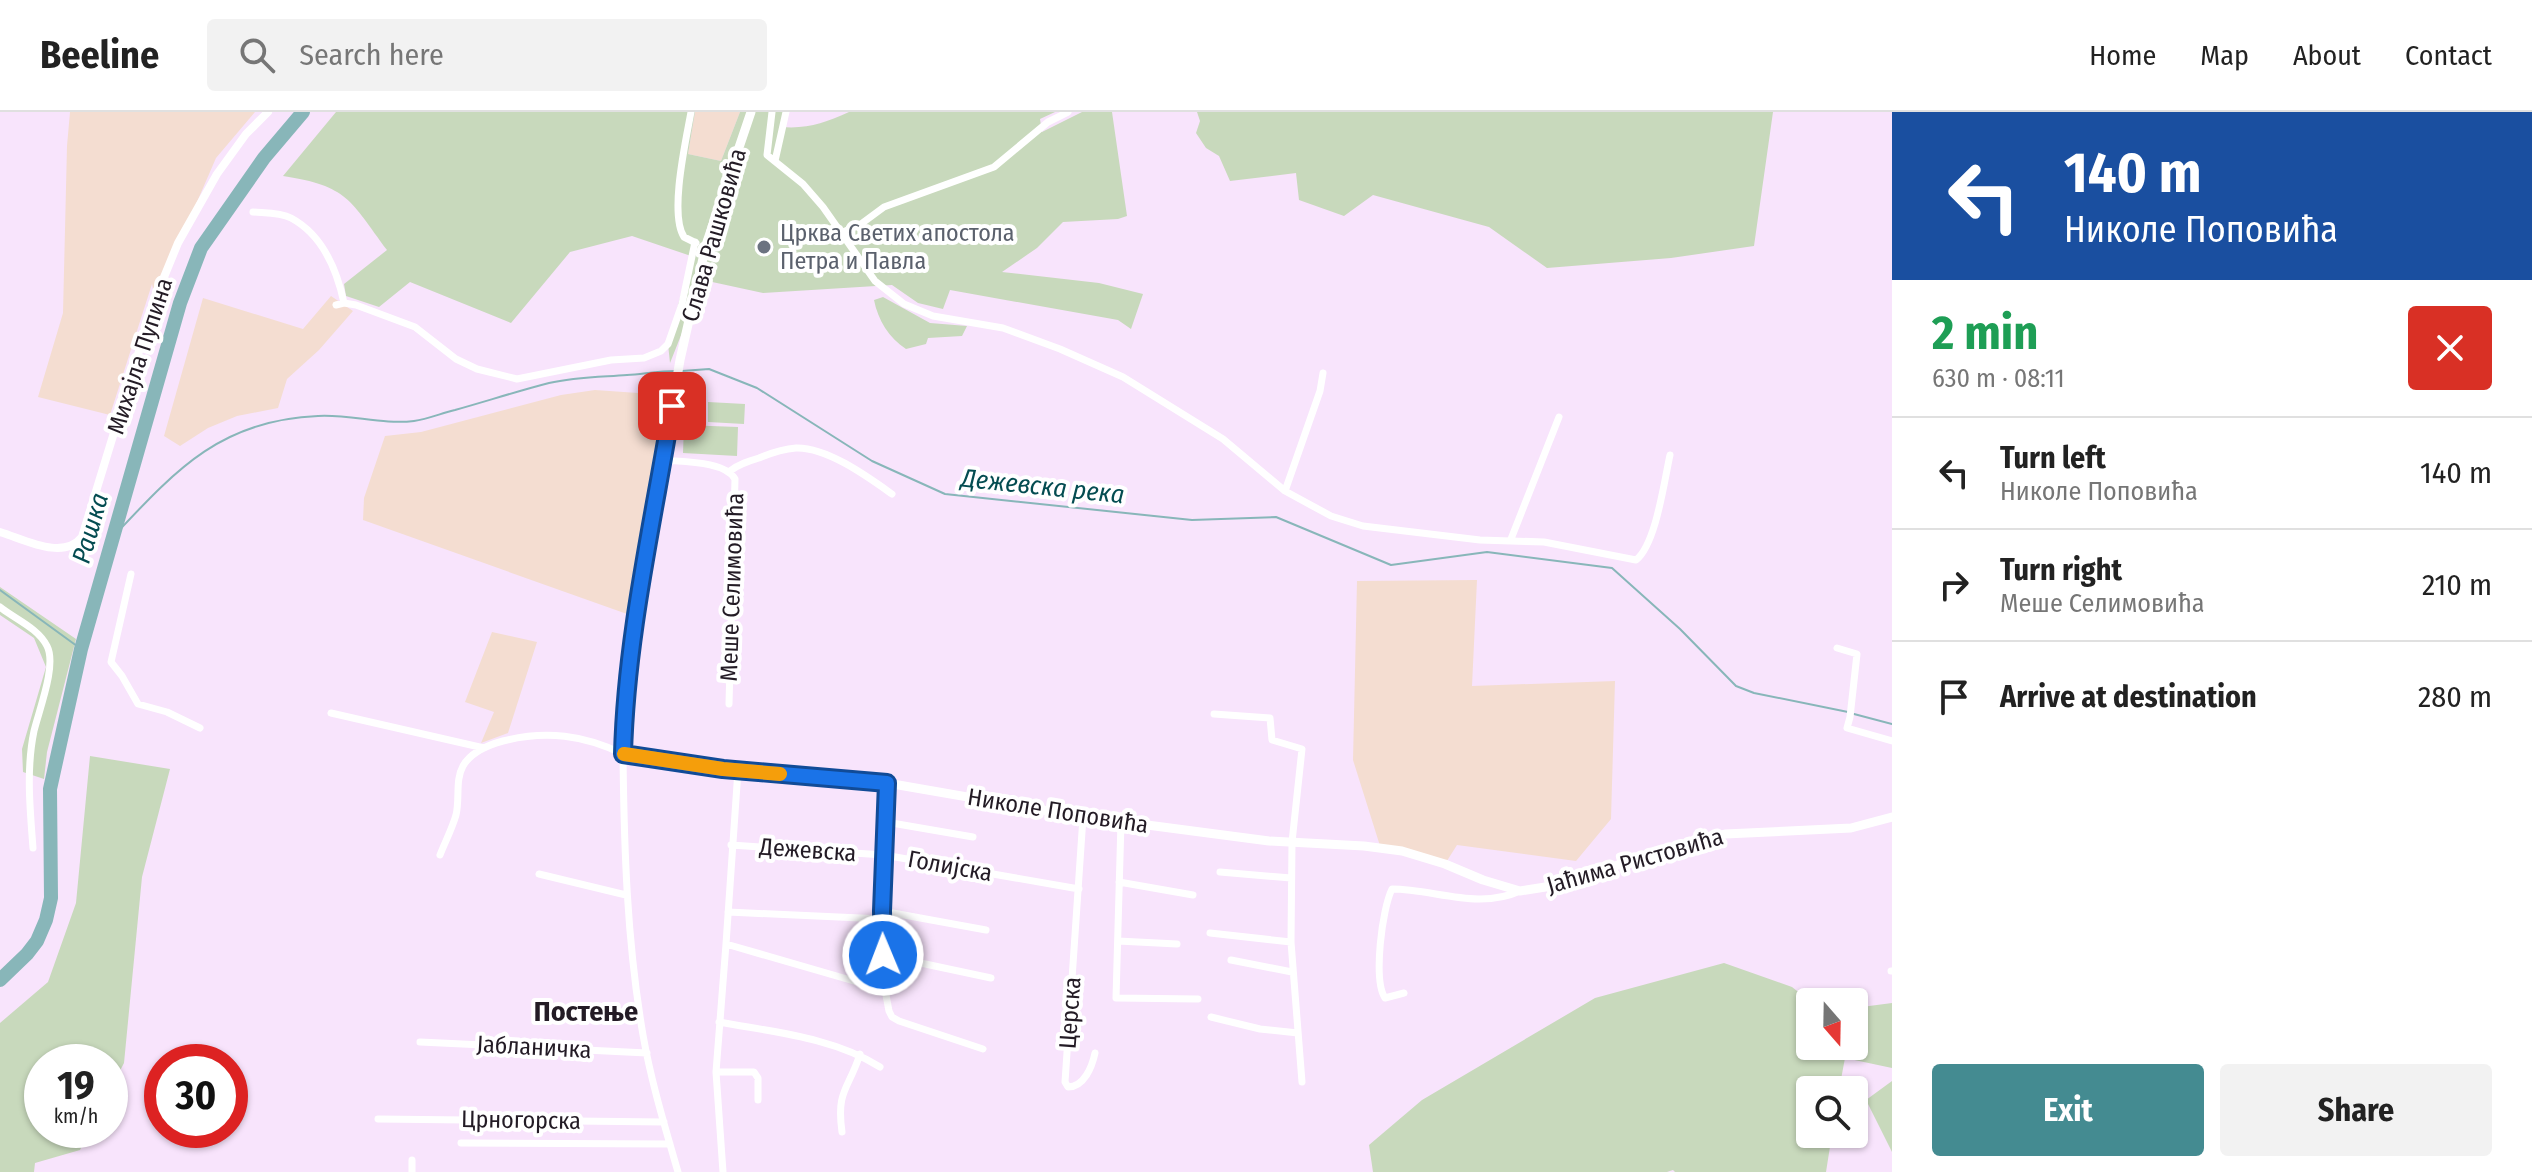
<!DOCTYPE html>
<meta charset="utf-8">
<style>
:root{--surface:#fff;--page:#f2f2f2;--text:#222;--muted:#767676;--line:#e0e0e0;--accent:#448b91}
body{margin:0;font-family:"Fira Sans Condensed",sans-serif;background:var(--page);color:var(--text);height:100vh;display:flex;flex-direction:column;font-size:30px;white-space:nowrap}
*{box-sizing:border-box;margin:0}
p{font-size:26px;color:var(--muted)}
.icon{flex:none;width:44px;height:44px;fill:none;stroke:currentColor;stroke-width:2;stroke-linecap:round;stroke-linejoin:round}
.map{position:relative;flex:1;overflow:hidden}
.sheet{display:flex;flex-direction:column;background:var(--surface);width:640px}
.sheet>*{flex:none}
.top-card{background:#1a4fa0;color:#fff;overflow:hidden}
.needle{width:52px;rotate:160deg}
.tools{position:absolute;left:1796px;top:876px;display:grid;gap:16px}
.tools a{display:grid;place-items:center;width:72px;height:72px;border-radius:8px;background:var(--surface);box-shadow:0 2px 6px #0004;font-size:40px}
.speed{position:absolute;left:24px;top:932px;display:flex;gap:16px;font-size:40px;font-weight:700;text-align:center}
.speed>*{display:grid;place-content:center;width:104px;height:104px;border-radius:50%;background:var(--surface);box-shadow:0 2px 6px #0004;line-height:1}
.speed small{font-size:20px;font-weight:400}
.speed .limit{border:12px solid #d22;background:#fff;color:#111}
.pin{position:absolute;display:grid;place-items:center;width:68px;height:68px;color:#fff;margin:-34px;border-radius:16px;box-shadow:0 4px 12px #0006}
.me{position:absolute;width:88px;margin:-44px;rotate:359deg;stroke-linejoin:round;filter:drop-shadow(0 0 6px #0008)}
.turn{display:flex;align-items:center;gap:28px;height:168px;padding:0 40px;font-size:36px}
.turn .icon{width:104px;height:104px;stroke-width:2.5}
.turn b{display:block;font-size:56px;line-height:68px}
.round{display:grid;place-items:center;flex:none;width:84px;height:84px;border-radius:8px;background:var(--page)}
.head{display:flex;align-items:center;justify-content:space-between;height:136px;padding:0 40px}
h1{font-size:48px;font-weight:700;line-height:60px;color:#1e9e55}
.primary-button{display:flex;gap:16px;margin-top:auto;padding:16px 40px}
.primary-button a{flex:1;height:92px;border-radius:8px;background:var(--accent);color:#fff;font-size:32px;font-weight:700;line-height:92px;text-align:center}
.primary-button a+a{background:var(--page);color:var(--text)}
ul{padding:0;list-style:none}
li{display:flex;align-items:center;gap:24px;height:112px;padding:0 40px;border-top:2px solid var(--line)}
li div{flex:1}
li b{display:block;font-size:30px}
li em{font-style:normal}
header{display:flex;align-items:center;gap:48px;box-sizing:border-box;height:112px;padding:0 40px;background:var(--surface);border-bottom:2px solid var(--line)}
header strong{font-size:38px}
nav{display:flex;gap:44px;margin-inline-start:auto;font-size:28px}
.search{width:560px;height:72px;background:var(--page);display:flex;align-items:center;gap:20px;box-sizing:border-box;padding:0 28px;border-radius:8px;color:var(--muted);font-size:30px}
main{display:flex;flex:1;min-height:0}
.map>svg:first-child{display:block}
</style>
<header>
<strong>Beeline</strong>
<div class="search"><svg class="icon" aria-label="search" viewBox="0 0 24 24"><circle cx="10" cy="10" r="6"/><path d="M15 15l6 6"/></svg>Search here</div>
<nav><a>Home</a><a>Map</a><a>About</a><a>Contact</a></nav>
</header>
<main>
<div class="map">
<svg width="1892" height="1060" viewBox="0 0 1892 1060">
<rect width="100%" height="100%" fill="#f8e4fc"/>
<!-- industrial -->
<path fill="#f4ddd1" d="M70,0H255L216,46L155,187L152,172L110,303L38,285L63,201L67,34Z
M695,0H740L721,49L688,42Z
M331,184L353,199L319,238L287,267L278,296L237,304L208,316L180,334L164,324L203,186L303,217Z
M595,278L638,281L653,285L666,291L627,502L363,408L364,386L385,324L421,320L561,283Z
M1477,468L1472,574L1615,569L1611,707L1576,749L1457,733L1445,752L1381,737L1353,648L1357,469Z
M492,520L537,530L508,621L481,631L494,600L465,590Z"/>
<!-- green -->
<path fill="#c8d9bc" d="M336,0H695L688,42L721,49L740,0H786L781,15C809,17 824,11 849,0H1055L1040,7L1042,20L1082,0H1112L1127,104L1118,107L1063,110L1037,136L1002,160L1099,171L1143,182L1131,217L1118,208L950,178L943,197L918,191L892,173L763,181L703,168L670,251L668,232L691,144L632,124L570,140L511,211L410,170L379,195L346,184L344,172L387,138C350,88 348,74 283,64Z
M1197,0H1773L1754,134L1671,146L1547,156L1489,115L1373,83L1344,104L1299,88L1296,61L1230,69L1219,44L1206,36L1196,21L1200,9Z
M883,185L930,211L967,214L962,224L928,226L926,232L906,237C889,226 878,208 874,188Z
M708,290L745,292L744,312L708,310Z
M684,313L738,315L737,344L683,341Z
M0,475L76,527L47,640L44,667L23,660L22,637L46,555L34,526L0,503Z
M90,644L170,657L142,765L124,951L110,978V950H42V1018H90L80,1038L35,1051L34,1060H0V911L48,870L76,791Z
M1724,851L1792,875L1811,890L1810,934H1854V896L1892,891V956L1845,946L1839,978H1810V1022H1832L1826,1060H1675L1673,1058L1667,1060H1373L1369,1033L1422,988L1595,886Z
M1892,969V1040L1866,988Z"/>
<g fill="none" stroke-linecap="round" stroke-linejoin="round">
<!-- stream -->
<path stroke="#88b6b9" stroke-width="2" d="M682,259L709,257L757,276L872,349L945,382L1192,408L1276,405L1391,453L1487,440L1612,456L1680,517L1736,574L1754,581L1848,600
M111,427C174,360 219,308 318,304C350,302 382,313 414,309C428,307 442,301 455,298C487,289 518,279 549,271C575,265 601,265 627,263C643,262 659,259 676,259
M0,478L81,537
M1854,602L1892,612"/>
<!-- river -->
<path stroke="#88b6b9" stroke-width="14" d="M0,868L27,842L37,829L46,808L51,786L50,677L81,537L180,191L201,136L264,46L303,0"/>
<!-- minor -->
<path stroke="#fff" stroke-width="7" d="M691,0C686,28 669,102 684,125L696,131
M772,0L767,43L803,72L823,95L875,169L904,192L933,204L1003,216L1060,237L1123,265L1223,327L1285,379L1331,404L1363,414L1480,428L1544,430L1636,448C1656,432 1664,370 1670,343
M775,49L786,0
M253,100C264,101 280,100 291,106C323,123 337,158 344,191
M841,121L861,112L884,95L994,55L1048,10L1068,0
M336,193L344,191L356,193L415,215L456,247L477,257L517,267L611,248L644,246L661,239L668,232L682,192L695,130
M663,348C683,350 725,349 735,367L729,592
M730,359C739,352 749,349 759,346C771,341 783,337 796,336C827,335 868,365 892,382
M1285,379L1320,279L1323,261
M1511,427L1559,305
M131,462L111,550L122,564L138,592L167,600L200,616
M0,495C15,507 38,516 47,534C57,553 39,598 34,619C26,657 30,697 33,736
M1837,536L1857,542L1850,605L1847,616L1892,629
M331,601L484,636
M1214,602L1270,606L1272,628L1302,637L1292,730L1291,830L1302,970
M738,658L726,832L885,878
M887,671L882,799L883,843L885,878L889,899L892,905L899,909L983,937
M1083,705L1065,970L1068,975C1084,975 1092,955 1095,941
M886,710L973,725
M1121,710L1116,886L1198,887
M731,733L884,743L1079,777
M440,743C445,730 452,717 456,703C460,687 455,668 463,654C471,640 488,633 503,629C546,618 584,623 623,642C624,736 627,830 643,923C651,969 665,1015 678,1060
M1220,760L1291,766
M539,762L626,783
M1119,770L1193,783
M882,799L986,818
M728,800L882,807
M1210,821L1291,830
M1118,829L1177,832
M883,843L991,866
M1231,848L1292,860
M1891,859H1892
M1404,881L1385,886C1373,868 1382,797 1392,777C1434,777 1478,798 1520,779
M1211,905L1260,917L1298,921
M719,910C772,920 833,925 880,955
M420,930L647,941
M716,960H754L758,966V988
M378,1007L664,1010
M842,1020C836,978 849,977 860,942
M461,1031L670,1032
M412,1060V1048
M723,1060L716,960L726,832"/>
<!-- tertiary -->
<path stroke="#fff" stroke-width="8" d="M0,420C24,427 63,449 82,425L155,187L178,131L217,62L246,22L268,0"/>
<!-- secondary -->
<path stroke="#fff" stroke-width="9" d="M751,0L706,133L680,248L634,515L627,571L623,642L723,657L887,671L1071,703L1269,729L1364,734L1402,739L1445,752L1483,768L1520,779L1558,773L1672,735L1725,722L1851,716L1892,705"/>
</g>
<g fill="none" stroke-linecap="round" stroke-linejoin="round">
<!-- route casing -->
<g stroke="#114b97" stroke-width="20">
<path id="route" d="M672,294C653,410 626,525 623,642L723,657L887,671L882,799L883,843"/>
</g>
<!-- route -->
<use href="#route" stroke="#1a73e8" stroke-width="14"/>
<!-- slow -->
<path stroke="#f59e0b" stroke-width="14" d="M624,642L723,657L780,662"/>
</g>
<!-- markers -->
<circle fill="#6b7280" stroke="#fff" stroke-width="3" cx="764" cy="135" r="8"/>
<g text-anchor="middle" stroke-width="8" stroke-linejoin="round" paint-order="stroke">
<!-- worship labels -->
<g font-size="24" fill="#5b616d" stroke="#fff" text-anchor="start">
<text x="780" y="129">Црква Светих апостола<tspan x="780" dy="28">Петра и Павла</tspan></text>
</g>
<!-- street labels -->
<g font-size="24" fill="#231b25" stroke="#fff">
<text transform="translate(714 123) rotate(-74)" y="8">Слава Рашковића</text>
<text transform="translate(140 244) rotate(-72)" y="8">Михајла Пупина</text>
<text transform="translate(732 475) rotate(-88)" y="8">Меше Селимовића</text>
<text transform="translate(1058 699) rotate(9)" y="8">Николе Поповића</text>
<text transform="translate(808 738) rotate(4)" y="8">Дежевска</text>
<text transform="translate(1635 749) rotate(-16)" y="8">Јаћима Ристовића</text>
<text transform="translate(950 754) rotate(10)" y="8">Голијска</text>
<text transform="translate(1070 901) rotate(-86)" y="8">Церска</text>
<text transform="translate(534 935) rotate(3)" y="8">Јабланичка</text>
<text transform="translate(521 1008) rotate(1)" y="8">Црногорска</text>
</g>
<!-- water labels -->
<g font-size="26" font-style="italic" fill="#044c51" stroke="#fff">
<text transform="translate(1043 374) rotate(6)" y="9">Дежевска река</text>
<text transform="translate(90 416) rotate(-74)" y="9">Рашка</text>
</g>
<!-- quarter labels -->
<g font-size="28" font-weight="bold" fill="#231b25" stroke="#fff">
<text x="586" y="909">Постење</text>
</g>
</g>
</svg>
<div class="tools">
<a><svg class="needle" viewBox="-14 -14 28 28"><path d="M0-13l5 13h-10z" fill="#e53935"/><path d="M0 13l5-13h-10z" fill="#767676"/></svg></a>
<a><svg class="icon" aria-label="search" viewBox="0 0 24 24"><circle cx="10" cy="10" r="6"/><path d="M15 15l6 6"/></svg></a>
</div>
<div class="speed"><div>19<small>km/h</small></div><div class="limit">30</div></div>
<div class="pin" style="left:672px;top:294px;background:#d93025"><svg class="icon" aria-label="arrive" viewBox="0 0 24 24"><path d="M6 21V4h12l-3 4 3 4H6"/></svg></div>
<svg class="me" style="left:883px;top:843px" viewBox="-20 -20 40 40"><circle r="17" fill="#1a73e8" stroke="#fff" stroke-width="3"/><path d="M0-11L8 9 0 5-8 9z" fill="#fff"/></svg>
</div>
<section class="sheet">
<div class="top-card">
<div class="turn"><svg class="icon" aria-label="left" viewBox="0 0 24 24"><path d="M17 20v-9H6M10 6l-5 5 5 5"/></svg><div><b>140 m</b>Николе Поповића</div></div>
</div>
<div class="head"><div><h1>2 min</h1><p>630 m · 08:11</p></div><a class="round" style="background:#d93025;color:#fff"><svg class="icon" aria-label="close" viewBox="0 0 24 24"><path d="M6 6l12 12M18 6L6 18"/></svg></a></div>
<ul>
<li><svg class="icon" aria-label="left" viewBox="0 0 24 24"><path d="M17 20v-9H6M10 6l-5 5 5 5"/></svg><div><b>Turn left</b><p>Николе Поповића</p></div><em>140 m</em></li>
<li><svg class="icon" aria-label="right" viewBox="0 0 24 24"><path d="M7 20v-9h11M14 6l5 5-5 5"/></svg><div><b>Turn right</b><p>Меше Селимовића</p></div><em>210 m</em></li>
<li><svg class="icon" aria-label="arrive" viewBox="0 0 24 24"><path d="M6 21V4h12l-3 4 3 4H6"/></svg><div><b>Arrive at destination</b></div><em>280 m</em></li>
</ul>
<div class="primary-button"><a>Exit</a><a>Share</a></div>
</section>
</main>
